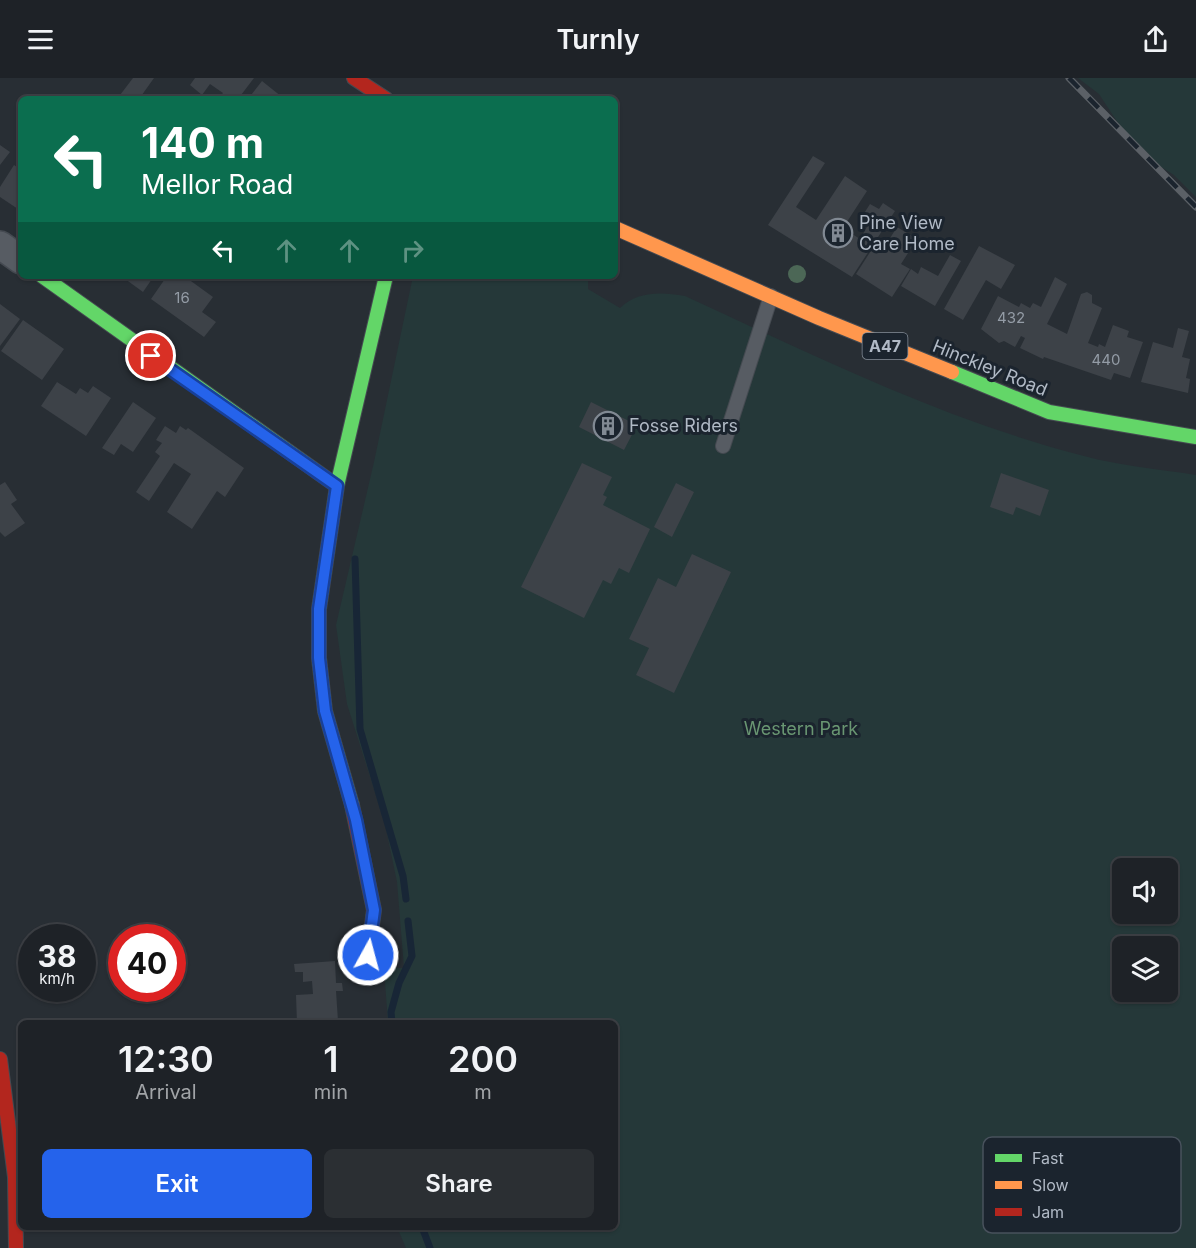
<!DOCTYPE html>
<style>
:root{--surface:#1e2227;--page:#2b2f33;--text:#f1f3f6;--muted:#a1a4a7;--line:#3c3f44;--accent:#2563eb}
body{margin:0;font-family:Inter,sans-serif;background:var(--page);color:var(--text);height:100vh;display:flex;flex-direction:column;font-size:22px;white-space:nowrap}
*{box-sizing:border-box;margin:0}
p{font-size:20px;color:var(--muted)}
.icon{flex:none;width:33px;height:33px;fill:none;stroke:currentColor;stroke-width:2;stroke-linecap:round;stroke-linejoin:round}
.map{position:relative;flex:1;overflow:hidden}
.side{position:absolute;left:18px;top:942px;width:600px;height:210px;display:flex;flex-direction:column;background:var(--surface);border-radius:9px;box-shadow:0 2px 4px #0004,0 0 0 2px var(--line)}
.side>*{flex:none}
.hud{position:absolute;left:18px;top:18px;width:600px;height:183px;border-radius:9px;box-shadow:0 2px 4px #0004,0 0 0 2px var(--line);background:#0b6e4f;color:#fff;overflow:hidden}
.controls{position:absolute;left:1112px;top:780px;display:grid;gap:12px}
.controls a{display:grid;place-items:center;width:66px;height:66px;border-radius:9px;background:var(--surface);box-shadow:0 2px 4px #0004,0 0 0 2px var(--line);font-size:30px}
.speed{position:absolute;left:18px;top:846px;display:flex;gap:12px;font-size:30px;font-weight:700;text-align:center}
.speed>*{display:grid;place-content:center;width:78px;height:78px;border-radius:50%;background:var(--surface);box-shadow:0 2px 4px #0004,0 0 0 2px var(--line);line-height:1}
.speed small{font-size:15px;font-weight:400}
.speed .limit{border:9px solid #d22;background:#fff;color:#111}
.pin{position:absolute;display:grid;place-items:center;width:51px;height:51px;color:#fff;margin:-26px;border:3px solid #fff;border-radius:50%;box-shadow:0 2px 6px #0007}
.me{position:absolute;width:66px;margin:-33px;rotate:7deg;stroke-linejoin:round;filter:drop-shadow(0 0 4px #0008)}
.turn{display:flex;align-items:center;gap:21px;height:126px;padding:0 24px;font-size:27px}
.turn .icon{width:78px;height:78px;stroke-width:2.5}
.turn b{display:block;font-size:42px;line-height:51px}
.lanes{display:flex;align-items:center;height:57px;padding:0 24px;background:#0003;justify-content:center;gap:30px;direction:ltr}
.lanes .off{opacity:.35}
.eta{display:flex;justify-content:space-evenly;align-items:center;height:102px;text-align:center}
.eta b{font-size:36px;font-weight:600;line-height:42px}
.button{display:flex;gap:12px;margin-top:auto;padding:12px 24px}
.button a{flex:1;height:69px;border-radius:9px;background:var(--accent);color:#fff;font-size:24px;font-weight:600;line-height:69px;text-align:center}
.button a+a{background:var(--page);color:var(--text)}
header{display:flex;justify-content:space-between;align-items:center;height:78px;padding:0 24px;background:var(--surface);font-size:27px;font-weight:600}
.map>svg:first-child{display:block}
</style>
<header><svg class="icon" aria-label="menu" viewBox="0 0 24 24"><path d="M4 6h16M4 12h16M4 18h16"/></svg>Turnly<svg class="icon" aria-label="share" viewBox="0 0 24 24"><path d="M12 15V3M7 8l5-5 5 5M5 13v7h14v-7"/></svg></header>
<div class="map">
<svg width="1196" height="1170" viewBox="0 0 1196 1170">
<rect width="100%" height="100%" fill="#282e34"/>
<!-- green -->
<path fill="#253839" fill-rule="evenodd" d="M1078,0H1196V119L1174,97L1158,87L1146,73L1131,65L1099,16Z
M413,198H588V211L620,230C638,213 661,214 685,218C815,278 944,342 1084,378C1120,388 1159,391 1196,397V1170H406L397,1149H615V945H388L384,890H404L397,804L385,746L347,626L336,547L374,384ZM1122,790H1167V836H1122ZM1122,868H1167V914H1122Z"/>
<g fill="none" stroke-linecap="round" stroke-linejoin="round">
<!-- stream -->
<path stroke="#182636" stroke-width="7" d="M355,481L360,651L403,798L406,821
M392,945L391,934L399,905L412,878L408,843
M422,1149L430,1170"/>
</g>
<!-- building -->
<path fill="#3d4248" d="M133,0H154L139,21H117Z
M195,0H254L238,21H218L223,15L210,6L202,17L190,7Z
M262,3L277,15L285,21H248Z
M0,67L10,74L0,87Z
M813,78L825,85L796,129L816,142L845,98L867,113L843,150L860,161L871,142L863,137L870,126L879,131L883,125L895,133L852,199L768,147Z
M14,87L21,92V133L0,119V109Z
M897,149L917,161L901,186L910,191L892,219L856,196L874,168L882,173Z
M979,168L1015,187L1001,211L986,202L963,242L944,231Z
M950,177L961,183L935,228L901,208L911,191L918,196L921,189L938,198Z
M121,198H154L143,214Z
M167,198H184L213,219L202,234L216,244L204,259L151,221Z
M1055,199L1067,206L1047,246L1067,256L1081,216L1087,214L1092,217V225L1102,230L1088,265L1098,269L1099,266L1105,269L1113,247L1129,253L1127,259L1143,264L1130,300L1114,295L1111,302L1044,279L1043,281L1020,270L1025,260L1021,258L1015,269L1004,263L999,265L981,251L998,218L1019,229L1021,225L1030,230L1033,225L1041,229Z
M0,226L20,241L0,268Z
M23,242L64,271L42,302L1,273Z
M1178,250L1189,253L1182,279L1190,281L1186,300L1190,301L1188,315L1141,304L1153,264L1173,270Z
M57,304L76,316L80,310L88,315L93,308L111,320L86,358L41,328Z
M133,324L156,340L133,374L121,366L114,377L102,370Z
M591,324L637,347L624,372L579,349Z
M165,348L176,355L180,348L186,352L188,350L244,390L225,419L217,413L192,451L167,434L191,396L174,385L149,423L136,414L160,378L155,374L162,365L156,362Z
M582,385L612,399L603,417L607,419L603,427L650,451L629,495L619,490L611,506L603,502L584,540L521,509Z
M1001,395L1049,412L1040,438L1016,429L1013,437L990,429Z
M5,404L17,422L11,426L25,445L5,459L0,454V407Z
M676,405L694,414L672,459L654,449Z
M692,476L731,494L674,615L636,597L649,570L629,561L658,500L676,509Z
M335,883L336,905H342L343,913H336L338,943L297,945L296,917L313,916L312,903L303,904V894H295L294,886Z"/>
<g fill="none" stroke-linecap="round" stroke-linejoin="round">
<!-- lane casing -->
<g stroke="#454a51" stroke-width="16">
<path id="lane" d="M723,368L771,218"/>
</g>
<!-- street casing -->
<g stroke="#454a51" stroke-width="30">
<path id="street" d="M0,167L21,182"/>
</g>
<!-- fast casing -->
<g stroke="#454a51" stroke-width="16">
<path id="fast" d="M42,198L337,408
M952,294L1049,334L1196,359
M352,727L325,633L319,580V531L337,408L386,198"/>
</g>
<!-- slow casing -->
<g stroke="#454a51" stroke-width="16">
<path id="slow" d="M615,150L819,240L952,294"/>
</g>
<!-- jam casing -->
<g stroke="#454a51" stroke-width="16">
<path id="jam" d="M354,0L386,21
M352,727L374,832L368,877
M0,981L15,1099L16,1170"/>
</g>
<!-- lane -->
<use href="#lane" stroke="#575c63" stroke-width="14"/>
<!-- street -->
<use href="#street" stroke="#575c63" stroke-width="27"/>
<!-- fast -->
<use href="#fast" stroke="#63d668" stroke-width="14"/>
<!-- slow -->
<use href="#slow" stroke="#ff974d" stroke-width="14"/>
<!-- jam -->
<use href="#jam" stroke="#b3261e" stroke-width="14"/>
<!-- rail casing -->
<g stroke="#5b6066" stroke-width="7">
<path id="rail" d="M1069,0L1196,129"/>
</g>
<!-- rail -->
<use href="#rail" stroke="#1b242e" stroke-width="4.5" stroke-dasharray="14" stroke-linecap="butt"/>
</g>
<!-- trees -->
<circle fill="#4c6756" cx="797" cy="196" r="9"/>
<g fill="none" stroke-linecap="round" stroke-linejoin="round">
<!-- route casing -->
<g stroke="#184099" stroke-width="15">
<path id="route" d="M151,278L337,408L319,531V580L325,633L356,742L374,832L368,877"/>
</g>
<!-- route -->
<use href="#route" stroke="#2563eb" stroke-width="10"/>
</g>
<!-- icons -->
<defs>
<g id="building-ring" transform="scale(1.5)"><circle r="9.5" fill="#1b242e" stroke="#818993" stroke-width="1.5"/><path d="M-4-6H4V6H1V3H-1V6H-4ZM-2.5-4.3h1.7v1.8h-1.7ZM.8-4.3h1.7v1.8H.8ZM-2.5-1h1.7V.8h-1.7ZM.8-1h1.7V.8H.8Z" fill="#818993"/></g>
</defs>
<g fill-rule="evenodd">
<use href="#building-ring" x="838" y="155"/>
<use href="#building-ring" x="608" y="348"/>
</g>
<g text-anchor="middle" stroke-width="6" stroke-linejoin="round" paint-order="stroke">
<!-- number labels -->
<g font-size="15" fill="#949ca6">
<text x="182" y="225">16</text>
<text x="1011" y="245">432</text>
<text x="1106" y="287">440</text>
</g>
<!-- shield labels -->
<rect fill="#1b242e" stroke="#848d98" stroke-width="1.5" x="862.5" y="255" width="45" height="26" rx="4.5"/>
<g font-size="16" font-weight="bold" fill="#b1bac6">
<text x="885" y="274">A47</text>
</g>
<!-- poi labels -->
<g font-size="18" fill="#b1bac6" stroke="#1b242e" text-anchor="start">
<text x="859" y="151">Pine View<tspan x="859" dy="21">Care Home</tspan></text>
<text x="629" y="354">Fosse Riders</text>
</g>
<!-- street labels -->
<g font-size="18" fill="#b1bac6" stroke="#1b242e">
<text transform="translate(990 290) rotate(22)" y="6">Hinckley Road</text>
</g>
<!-- park labels -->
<g font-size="18" fill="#699672" stroke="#1b242e">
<text x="801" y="657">Western Park</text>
</g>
</g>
<!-- legend -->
<rect x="983" y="1059" width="198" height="96" rx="9" fill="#1b242e" stroke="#48515c" stroke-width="1.5"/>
<rect x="995" y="1076" width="27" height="8" fill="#63d668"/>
<rect x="995" y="1103" width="27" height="8" fill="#ff974d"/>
<rect x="995" y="1130" width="27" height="8" fill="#b3261e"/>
<g font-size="16" fill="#b1bac6">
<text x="1032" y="1086">Fast</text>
<text x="1032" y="1113">Slow</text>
<text x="1032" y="1140">Jam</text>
</g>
</svg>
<div class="controls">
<a><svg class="icon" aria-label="sound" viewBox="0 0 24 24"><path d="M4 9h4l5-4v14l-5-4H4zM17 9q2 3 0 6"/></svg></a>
<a><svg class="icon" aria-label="layers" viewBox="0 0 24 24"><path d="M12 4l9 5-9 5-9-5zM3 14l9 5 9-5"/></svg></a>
</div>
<div class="speed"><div>38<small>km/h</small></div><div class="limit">40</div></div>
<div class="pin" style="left:151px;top:278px;background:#d93025"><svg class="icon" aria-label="arrive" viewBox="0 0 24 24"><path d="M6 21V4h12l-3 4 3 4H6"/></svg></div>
<svg class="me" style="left:368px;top:877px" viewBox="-20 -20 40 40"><circle r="17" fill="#2563eb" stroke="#fff" stroke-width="3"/><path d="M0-11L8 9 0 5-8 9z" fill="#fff"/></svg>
<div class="hud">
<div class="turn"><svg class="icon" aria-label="left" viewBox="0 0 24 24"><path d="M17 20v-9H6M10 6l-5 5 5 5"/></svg><div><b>140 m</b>Mellor Road</div></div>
<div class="lanes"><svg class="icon" aria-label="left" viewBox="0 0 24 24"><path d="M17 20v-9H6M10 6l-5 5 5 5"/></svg><svg class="icon off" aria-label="ahead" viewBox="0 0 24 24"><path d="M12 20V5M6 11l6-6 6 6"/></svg><svg class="icon off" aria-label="ahead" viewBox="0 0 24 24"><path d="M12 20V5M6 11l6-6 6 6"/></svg><svg class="icon off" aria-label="right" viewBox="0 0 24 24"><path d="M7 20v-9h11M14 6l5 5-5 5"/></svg></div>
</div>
<section class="side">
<div class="eta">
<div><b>12:30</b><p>Arrival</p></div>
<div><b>1</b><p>min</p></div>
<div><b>200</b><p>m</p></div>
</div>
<div class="button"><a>Exit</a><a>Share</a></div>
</section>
</div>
